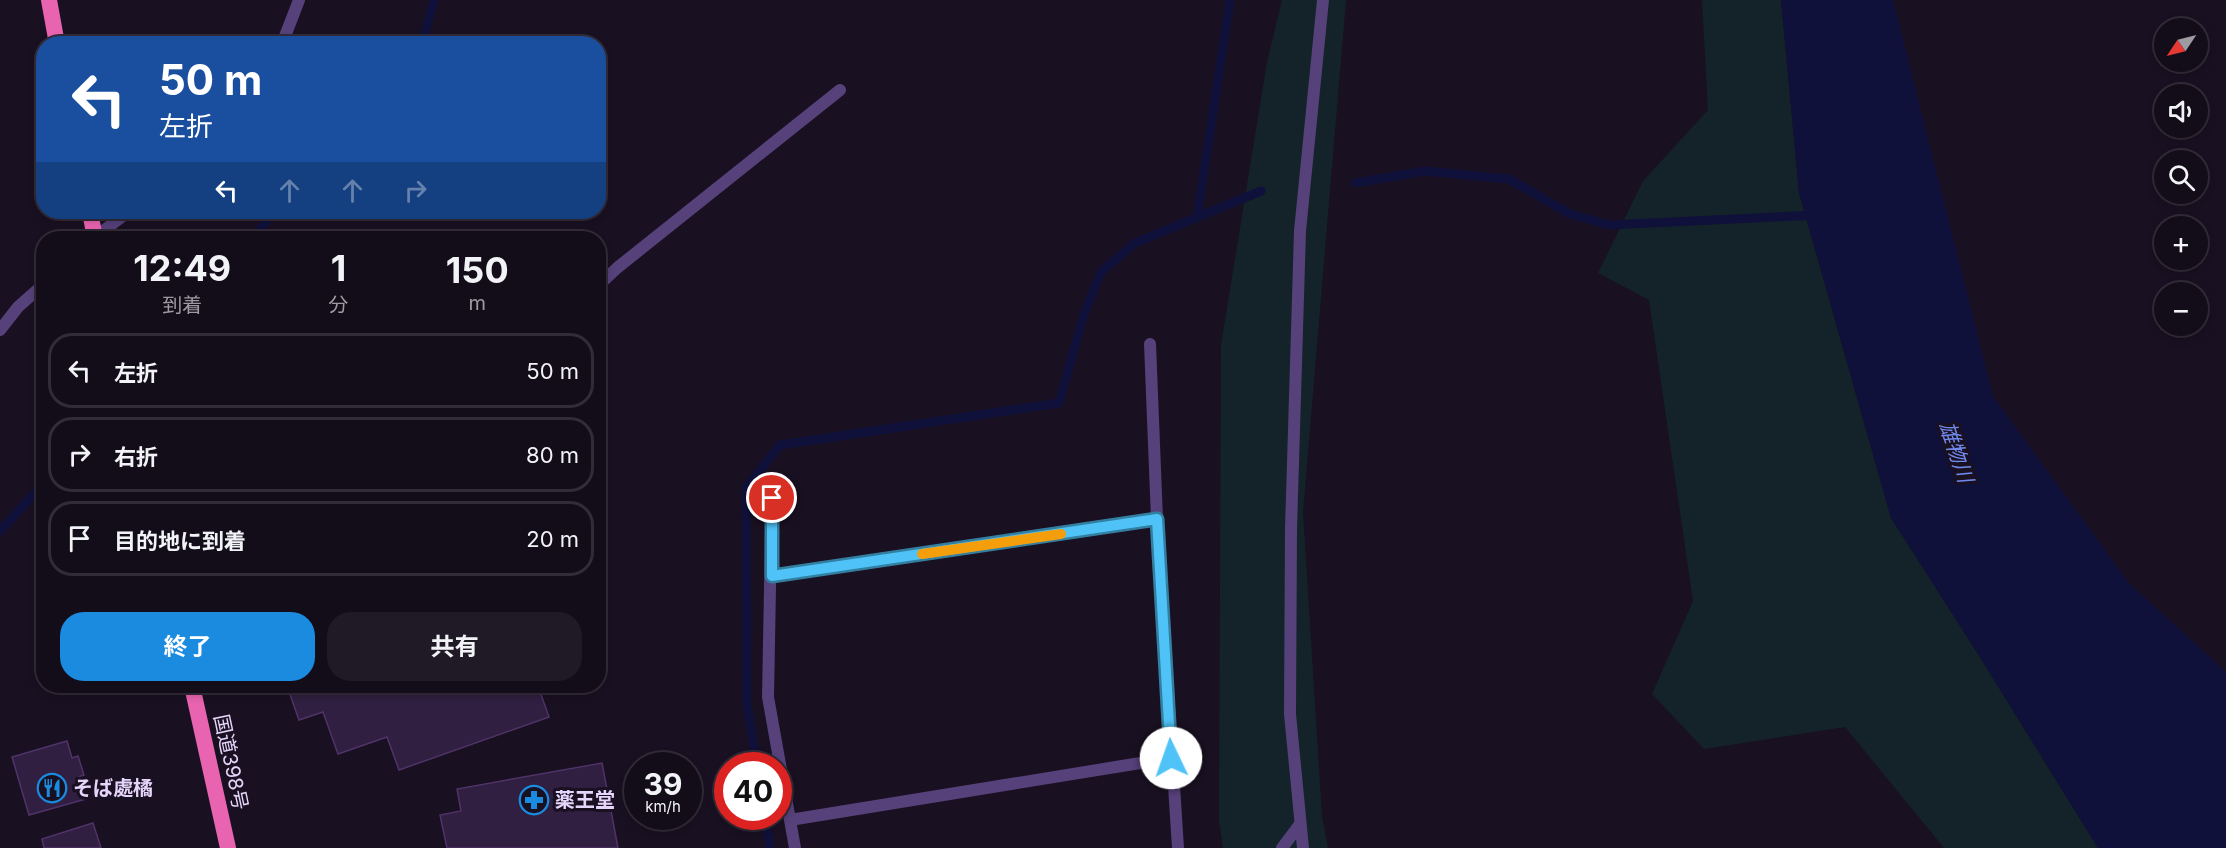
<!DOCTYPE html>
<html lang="ja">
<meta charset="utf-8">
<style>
:root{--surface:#130c19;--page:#201a26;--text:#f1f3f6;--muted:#9d9ba2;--line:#322c38;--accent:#1b8be0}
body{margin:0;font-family:Inter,"Noto Sans JP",sans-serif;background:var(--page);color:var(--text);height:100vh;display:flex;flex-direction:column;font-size:22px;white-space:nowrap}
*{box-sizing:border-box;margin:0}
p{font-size:20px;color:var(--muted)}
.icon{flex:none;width:33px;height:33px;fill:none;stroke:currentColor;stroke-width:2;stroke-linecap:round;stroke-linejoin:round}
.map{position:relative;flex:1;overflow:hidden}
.panel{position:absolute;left:36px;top:231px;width:570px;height:462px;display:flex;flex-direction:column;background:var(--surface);border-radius:24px;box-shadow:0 3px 9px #0003,0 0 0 2px var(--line)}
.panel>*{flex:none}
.guide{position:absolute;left:36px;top:36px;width:570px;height:183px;border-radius:24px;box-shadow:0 3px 9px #0003,0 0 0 2px var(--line);background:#1a4fa0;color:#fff;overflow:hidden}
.needle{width:39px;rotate:235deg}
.tools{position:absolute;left:2154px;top:18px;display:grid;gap:12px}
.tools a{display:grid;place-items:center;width:54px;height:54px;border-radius:50%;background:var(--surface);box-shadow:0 3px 9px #0003,0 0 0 2px var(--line);font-size:30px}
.speed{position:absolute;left:624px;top:752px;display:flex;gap:12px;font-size:30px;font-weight:700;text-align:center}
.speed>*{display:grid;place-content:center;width:78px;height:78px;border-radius:50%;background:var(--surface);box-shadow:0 3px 9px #0003,0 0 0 2px var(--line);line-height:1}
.speed small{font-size:15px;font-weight:400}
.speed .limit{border:9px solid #d22;background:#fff;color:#111}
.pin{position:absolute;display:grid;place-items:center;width:51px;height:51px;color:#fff;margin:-26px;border:3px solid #fff;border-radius:50%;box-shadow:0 2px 6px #0007}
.me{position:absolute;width:66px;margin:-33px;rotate:357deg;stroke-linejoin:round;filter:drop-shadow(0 0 4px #0008)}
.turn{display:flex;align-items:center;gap:21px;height:126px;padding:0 24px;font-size:27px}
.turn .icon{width:78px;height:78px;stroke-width:2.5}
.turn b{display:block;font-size:42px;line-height:51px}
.lanes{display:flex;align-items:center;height:57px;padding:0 24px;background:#0003;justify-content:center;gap:30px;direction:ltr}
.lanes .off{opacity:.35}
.eta{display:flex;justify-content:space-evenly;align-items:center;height:102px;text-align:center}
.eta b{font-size:36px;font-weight:700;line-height:42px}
.cta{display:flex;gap:12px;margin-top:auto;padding:12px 24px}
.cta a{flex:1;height:69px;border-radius:24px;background:var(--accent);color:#fff;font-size:24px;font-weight:700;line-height:69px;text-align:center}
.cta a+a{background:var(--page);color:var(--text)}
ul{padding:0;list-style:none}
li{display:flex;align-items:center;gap:18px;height:75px;margin:0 12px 9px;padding:0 12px;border:3px solid var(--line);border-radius:24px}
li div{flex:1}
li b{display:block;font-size:22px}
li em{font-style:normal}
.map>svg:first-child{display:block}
</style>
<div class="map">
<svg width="2226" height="848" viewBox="0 0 2226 848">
<rect width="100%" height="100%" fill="#191021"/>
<!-- green -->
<path fill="#14232a" d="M1282,0H1346L1303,512L1322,816L1328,848H1223L1219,820L1221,345L1267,62Z
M1702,0H1781L1799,193L1891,518L1978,654L2098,848H1944L1845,727L1704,749L1652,694L1693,601L1649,300L1598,273L1643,181L1708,110Z"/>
<!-- water -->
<path fill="#10113b" d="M1781,0H1893L1993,396L2129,583L2226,672V848H2098L1978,654L1891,518L1799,193Z"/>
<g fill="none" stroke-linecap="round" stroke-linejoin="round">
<!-- stream -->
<path stroke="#10113b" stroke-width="9" d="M422,44L434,0
M1355,183L1425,171L1509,179L1570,214L1609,225L1817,215
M1197,218L1230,0
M254,238L273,212
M0,531L44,483
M757,765L747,705L746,488L780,445L1059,403L1084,314L1101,272L1135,243L1261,191
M765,816L770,848"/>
</g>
<!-- building -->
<path fill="#301f40" stroke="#503369" stroke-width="1.5" d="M287,686H538L549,717L399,770L387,737L338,754L323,712L299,720Z
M67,741L72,758L78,756L84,775L79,777L86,799L29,815L12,757Z
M602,763L618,848H447L440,815L461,811L457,789Z
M93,823L101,848H44L42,839Z"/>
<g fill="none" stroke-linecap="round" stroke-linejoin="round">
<!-- service -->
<path stroke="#56417a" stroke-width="12" d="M598,286L617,268L840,90"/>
<!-- minor -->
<path stroke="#56417a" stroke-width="12" d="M772,478L768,697L795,848
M772,576L1157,519
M790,820L1171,758
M1282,848L1300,824
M1303,848L1290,714L1291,529L1300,231L1323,0"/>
<!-- tertiary -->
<path stroke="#56417a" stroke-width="12" d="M282,44L299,0
M94,238L128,212
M0,330L18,307L44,284
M1150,344L1157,519L1178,848"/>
<!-- trunk -->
<path stroke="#e964b0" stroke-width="16" d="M49,0L57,44
M90,212L95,238
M192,686L228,848"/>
</g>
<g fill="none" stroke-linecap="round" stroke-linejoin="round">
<!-- route casing -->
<g stroke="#337fa1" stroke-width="15">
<path id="route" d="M772,498V576L1157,519L1171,758"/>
</g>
<!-- route -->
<use href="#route" stroke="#4fc3f7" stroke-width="10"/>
<!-- slow -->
<path stroke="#f59e0b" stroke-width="10" d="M922,554L1061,534"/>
</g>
<!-- icons -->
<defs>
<g id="restaurant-ring" transform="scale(1.5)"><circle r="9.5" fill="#191021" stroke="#1b8be0" stroke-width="1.5"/><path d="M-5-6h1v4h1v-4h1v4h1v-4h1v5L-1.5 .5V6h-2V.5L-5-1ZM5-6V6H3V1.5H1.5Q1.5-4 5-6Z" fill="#1b8be0"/></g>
<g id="pharmacy-ring" transform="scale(1.5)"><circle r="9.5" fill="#191021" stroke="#1b8be0" stroke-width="1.5"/><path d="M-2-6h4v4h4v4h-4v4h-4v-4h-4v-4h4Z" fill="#1b8be0"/></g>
</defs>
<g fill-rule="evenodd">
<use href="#restaurant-ring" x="52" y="788"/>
<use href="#pharmacy-ring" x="534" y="800"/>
</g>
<g text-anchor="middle" stroke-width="6" stroke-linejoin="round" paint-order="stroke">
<!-- street labels -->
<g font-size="20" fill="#e6d5fa" stroke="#191021">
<text transform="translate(231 762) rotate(78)" y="7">国道398号</text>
</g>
<!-- poi labels -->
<g font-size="20" font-weight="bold" fill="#e6d5fa" stroke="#191021" text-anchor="start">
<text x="73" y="795">そば處橘</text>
<text x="555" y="807">薬王堂</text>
</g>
<!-- water labels -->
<g font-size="21" font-style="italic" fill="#7089ed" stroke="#191021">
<text transform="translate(1956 452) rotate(71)" y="7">雄物川</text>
</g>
</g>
</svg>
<div class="tools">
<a><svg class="needle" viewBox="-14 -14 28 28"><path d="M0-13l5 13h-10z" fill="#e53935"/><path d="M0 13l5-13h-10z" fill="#9d9ba2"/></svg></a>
<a><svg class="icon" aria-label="sound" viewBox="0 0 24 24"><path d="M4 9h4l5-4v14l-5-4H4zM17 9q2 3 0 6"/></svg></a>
<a><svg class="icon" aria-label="search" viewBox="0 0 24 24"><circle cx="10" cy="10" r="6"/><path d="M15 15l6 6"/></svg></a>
<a>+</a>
<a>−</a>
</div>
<div class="speed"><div>39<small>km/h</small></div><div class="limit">40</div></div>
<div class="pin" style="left:772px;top:498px;background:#d93025"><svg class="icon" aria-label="arrive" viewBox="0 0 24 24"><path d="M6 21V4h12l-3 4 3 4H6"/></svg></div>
<svg class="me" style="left:1171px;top:758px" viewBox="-20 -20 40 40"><circle r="19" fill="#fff"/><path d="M0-13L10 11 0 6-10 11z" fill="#4fc3f7"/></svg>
<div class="guide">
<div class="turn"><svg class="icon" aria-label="left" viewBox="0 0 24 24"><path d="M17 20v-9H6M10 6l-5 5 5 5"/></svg><div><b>50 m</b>左折</div></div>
<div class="lanes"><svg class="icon" aria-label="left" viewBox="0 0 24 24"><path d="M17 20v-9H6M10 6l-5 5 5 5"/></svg><svg class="icon off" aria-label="ahead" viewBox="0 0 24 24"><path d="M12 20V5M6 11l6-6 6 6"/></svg><svg class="icon off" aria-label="ahead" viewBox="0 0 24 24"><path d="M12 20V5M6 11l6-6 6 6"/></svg><svg class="icon off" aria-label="right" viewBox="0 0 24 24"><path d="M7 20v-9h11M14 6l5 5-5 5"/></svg></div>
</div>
<section class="panel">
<div class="eta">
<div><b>12:49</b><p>到着</p></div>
<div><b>1</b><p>分</p></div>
<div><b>150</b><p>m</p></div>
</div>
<ul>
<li><svg class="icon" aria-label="left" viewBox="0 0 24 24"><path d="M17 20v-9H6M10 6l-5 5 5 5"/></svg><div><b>左折</b></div><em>50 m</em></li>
<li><svg class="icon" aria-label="right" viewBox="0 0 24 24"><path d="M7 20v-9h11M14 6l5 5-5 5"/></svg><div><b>右折</b></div><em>80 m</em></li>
<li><svg class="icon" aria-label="arrive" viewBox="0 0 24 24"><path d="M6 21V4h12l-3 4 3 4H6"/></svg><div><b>目的地に到着</b></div><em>20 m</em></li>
</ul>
<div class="cta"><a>終了</a><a>共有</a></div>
</section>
</div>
